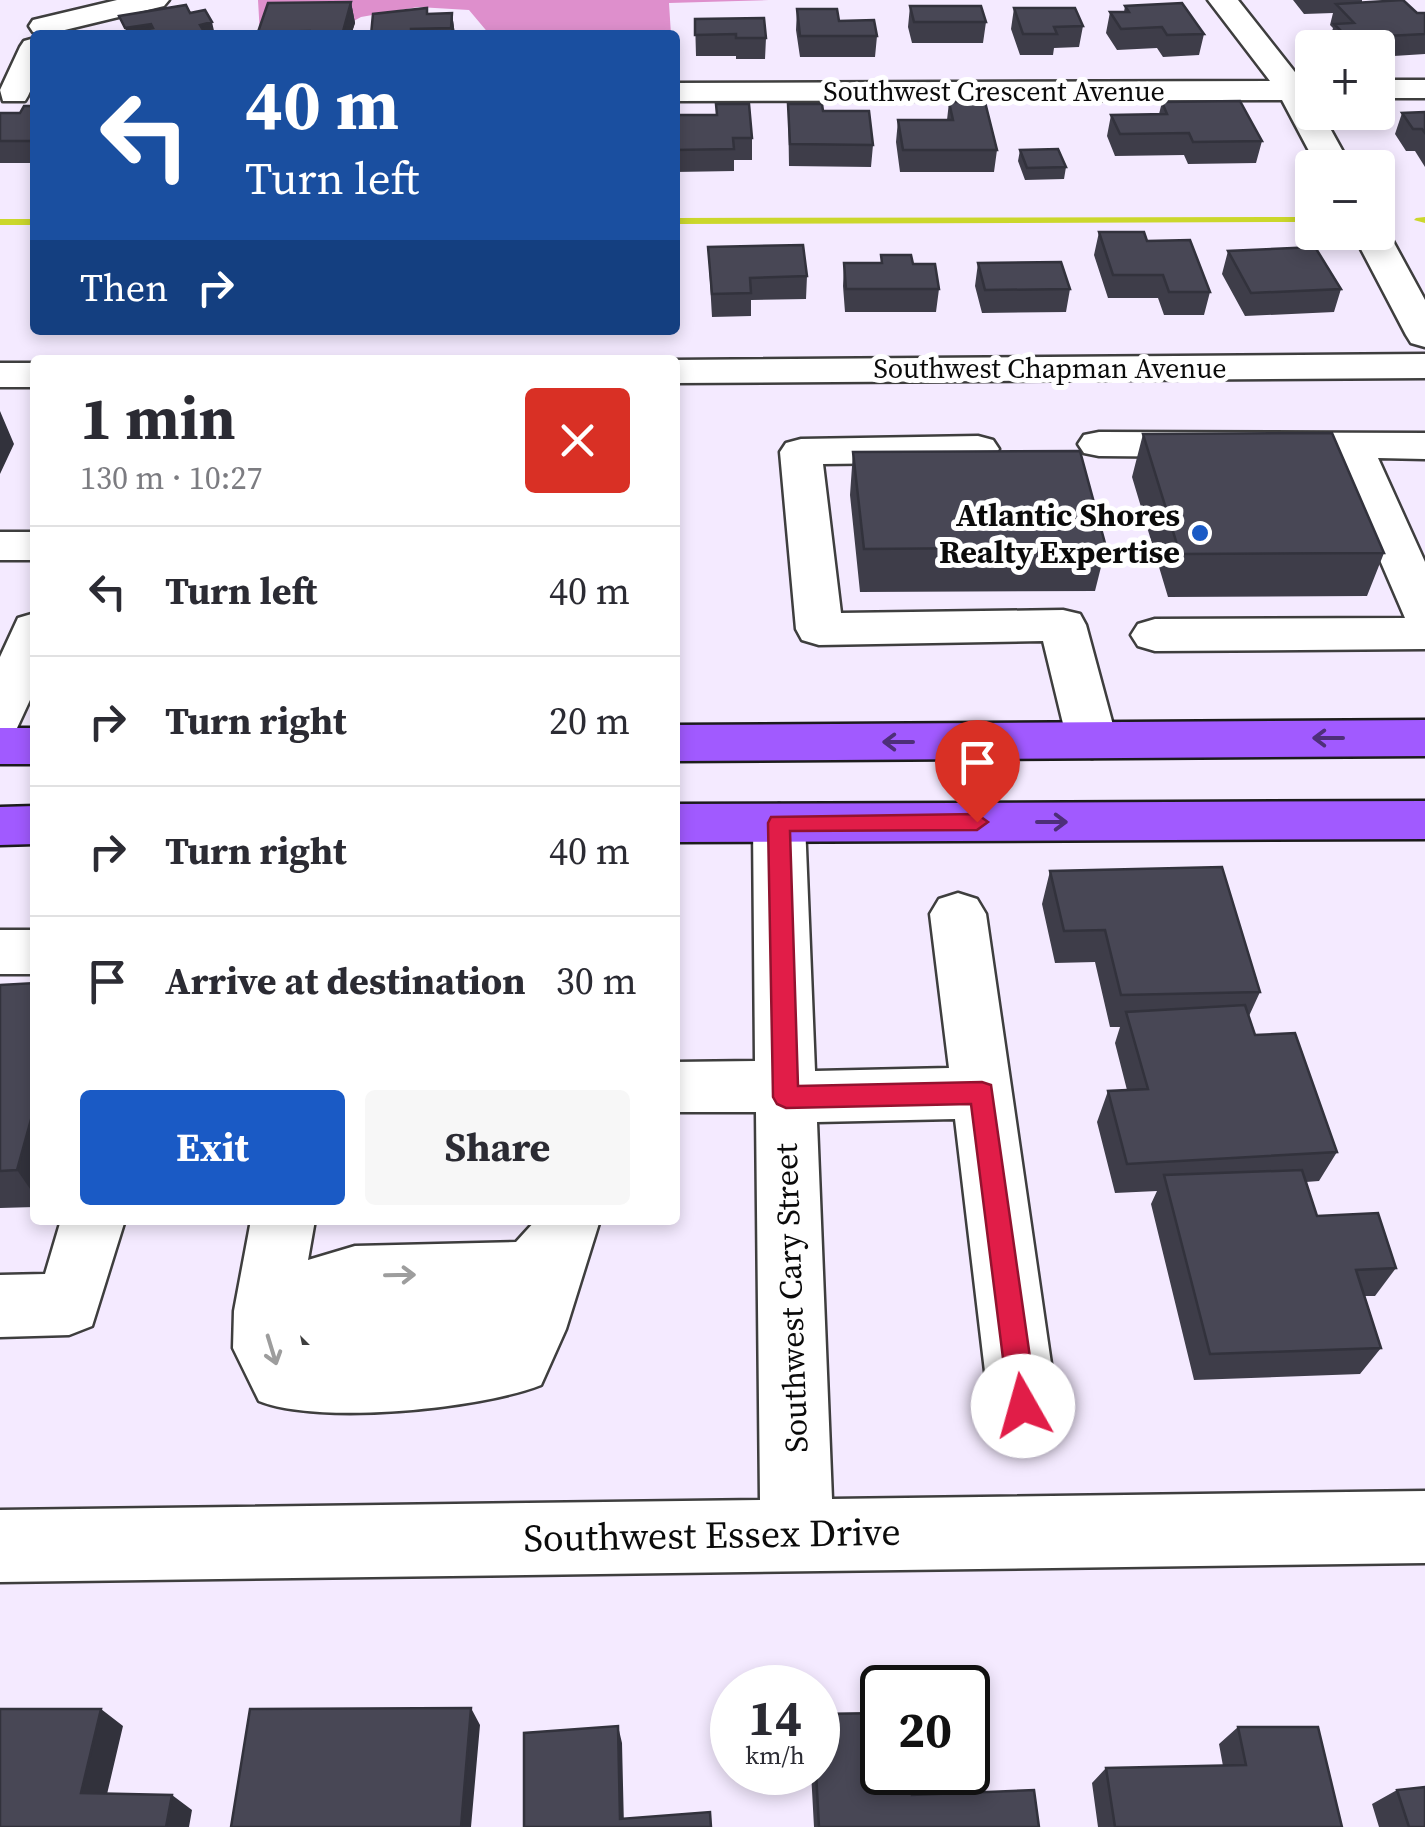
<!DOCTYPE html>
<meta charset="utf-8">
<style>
:root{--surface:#fff;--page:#f7f7f7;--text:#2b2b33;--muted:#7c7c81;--line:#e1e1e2;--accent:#1a5ac5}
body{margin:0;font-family:"Source Serif 4",serif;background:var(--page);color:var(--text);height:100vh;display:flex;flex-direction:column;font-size:38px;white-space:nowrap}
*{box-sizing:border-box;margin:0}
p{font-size:32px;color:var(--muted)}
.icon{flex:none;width:55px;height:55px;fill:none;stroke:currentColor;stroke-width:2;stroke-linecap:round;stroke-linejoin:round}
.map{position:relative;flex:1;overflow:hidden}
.sheet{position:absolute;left:30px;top:355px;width:650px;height:870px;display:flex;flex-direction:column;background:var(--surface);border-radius:10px;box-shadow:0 5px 15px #0003}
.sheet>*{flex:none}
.banner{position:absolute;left:30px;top:30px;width:650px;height:305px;border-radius:10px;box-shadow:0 5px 15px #0003;background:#1a4fa0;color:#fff;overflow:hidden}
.tools{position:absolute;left:1295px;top:30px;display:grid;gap:20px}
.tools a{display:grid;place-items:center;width:100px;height:100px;border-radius:10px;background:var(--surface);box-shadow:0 5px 15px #0003;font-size:50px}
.speed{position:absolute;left:710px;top:1665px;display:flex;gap:20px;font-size:50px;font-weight:700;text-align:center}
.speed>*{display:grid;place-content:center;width:130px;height:130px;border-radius:50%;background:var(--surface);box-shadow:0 5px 15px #0003;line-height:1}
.speed small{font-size:25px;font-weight:400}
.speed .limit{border:5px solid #111;border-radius:15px;background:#fff;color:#111}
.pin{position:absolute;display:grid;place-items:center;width:85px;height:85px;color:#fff;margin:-102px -42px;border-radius:50% 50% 50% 0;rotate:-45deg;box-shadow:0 0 10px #0007}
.pin .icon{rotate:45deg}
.me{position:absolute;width:110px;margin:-55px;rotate:353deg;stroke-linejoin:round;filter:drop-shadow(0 0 8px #0008)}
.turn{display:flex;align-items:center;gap:35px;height:210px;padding:0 50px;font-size:45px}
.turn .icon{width:130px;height:130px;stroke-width:2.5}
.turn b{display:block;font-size:70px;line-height:85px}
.then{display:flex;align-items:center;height:95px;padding:0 50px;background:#0003;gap:20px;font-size:38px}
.round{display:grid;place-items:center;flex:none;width:105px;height:105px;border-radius:10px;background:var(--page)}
.overview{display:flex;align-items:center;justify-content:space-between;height:170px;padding:0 50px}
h1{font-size:60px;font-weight:700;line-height:75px}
.button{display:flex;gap:20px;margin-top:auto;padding:20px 50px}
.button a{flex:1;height:115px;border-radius:10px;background:var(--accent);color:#fff;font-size:40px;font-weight:700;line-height:115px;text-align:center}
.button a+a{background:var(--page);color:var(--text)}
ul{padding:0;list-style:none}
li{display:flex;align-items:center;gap:30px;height:130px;padding:0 50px;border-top:2px solid var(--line)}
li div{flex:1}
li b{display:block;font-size:38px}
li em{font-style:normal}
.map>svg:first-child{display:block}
</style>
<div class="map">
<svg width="1425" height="1827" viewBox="0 0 1425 1827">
<rect width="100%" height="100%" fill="#f4eaff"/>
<!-- forest -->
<path fill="#de8fcc" d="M258,0H769L669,3L671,35H490L469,10L418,7L361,17L328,35H260Z"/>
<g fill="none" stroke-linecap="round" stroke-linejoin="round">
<!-- stream -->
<path fill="#cbd72c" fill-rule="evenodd" d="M1312,217V221L1309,222L675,224V218Z
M1425,217V223L1414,220L1416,218Z
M0,219H35V225H0Z"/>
<!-- minor casing -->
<g stroke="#3e3e3e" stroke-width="5">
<path id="minor" d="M117,0H169L164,6L44,35L33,32L29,26L33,20Z
M1208,0H1238L1302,81H1312V112H1321L1352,168H1318L1282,100L675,101V83L1270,81Z
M35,38C35,61 38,81 25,101H3L0,90L20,47L24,41Z
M1378,80H1425V98H1378Z
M1378,223L1388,232L1425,300V347L1411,343L1406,335L1352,232H1378Z
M1425,354V378L675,383V360H672Z
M0,363H35V387H0Z
M1099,432L1425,433V459L1378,458L1425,562V649L1155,651L1138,646L1131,635L1138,624L1155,619L1405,618L1336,458L1099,456L1084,453L1078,444L1084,435Z
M978,436L993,440L999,449L993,458L978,462L823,464L841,613L1063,610L1080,614L1086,625L1117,740L1110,753L1092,758L1074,753L1067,740L1043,641L819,645L802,640L796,629L780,452L786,443L801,439Z
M0,532H35V560H0Z
M35,613V689L17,728L0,733V657L18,618Z
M779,804L798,809L805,823L815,1071L949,1068L930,914L939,899L958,893L977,899L986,914L1057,1405L1047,1429L1023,1439L999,1429L989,1405L955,1119L817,1122L832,1499L1425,1491V1563L0,1582V1510L760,1500L756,1112H675V1062L755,1061L753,823L760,809Z
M0,930H35V974H0Z
M61,1220H125L92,1326L69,1335L0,1337V1275L45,1274Z
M251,1220H315L308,1260L355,1246L516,1242L536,1220H600L566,1329L541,1385C480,1409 319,1425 259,1401L233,1348L234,1311ZM300,1335L310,1345H302Z"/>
</g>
<!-- major casing -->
<g stroke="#1c1c1c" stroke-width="5">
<path id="major" d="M1425,720V756L675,761V725Z
M0,728H35V764H0Z
M1425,801V839L675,842V804Z
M35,806V844L0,845V807Z"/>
</g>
<!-- minor -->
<use href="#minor" fill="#fff" fill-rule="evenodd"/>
<!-- major -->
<use href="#major" fill="#a15aff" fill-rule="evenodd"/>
</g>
<!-- wall -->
<path fill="#3e3d49" d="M1293,0H1362V2L1417,13H1425V54L1378,57V48H1330L1328,45L1333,28L1330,25L1333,13L1304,14Z
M351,2L355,23L351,35H258V32Z
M910,6L986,22L983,43H912L908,27Z
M1125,6L1204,34L1199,55L1163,57L1157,48L1117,50L1106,33L1110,12H1124Z
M1014,8L1083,26L1079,47L1054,48L1053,55H1020L1011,29Z
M797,9L839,21L877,36L875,57H800L796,30Z
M452,13L455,35H371L428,14Z
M695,19L766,38L765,59H736V56H696Z
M949,102L997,150L994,172H900L896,142L898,120H947Z
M1162,102L1262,141L1256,163L1188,164L1184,155L1115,156L1107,136L1111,115L1159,114Z
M716,104L752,138V160H734V171L675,172V115H716Z
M788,104L823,111L873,145L871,167L789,166Z
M35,106V163H0V113H20Z
M1425,112V167L1415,151H1406L1395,134L1402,113Z
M1020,150L1066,167L1064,179L1025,180L1018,161Z
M1099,232L1147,241L1210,292L1204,315H1164L1158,298H1108L1094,255Z
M708,247L807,276L806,299L751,300V316L712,317Z
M1228,251L1341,289L1334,312L1245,316L1222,274Z
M881,255L913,264L939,289L936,312H845L843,286L844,263H881Z
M978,263L1070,289L1066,312L982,313L975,286Z
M1143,434L1384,553L1367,596L1168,597L1132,477Z
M853,452L1106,547L1095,591L860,592L850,495Z
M1050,871L1260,992L1249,1016L1255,1035L1337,1152L1319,1181L1306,1182L1317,1216L1396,1268L1375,1296H1365L1381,1348L1360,1374L1194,1380L1151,1204L1157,1191L1115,1193L1097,1122L1108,1091L1127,1090L1115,1043L1120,1027H1110L1095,962L1055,963L1042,904Z
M35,983V1207L0,1208V985Z
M1238,1727L1342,1827H1098L1092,1783L1106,1768L1223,1766L1219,1744Z
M811,1772H818L1039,1827H814Z
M1397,1790L1425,1827H1379L1372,1804Z"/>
<!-- shaded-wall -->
<path fill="#32323c" d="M351,2L355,23L351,35H342Z
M452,13L455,35H452L451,28Z
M212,22L215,35H194L200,25Z
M151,24L154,35L138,31L139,35H127L125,28Z
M0,411L14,444L0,474Z
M35,1105V1196L17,1170Z
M471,1708L480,1725L471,1827H461Z
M101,1709L123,1726L104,1807L81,1793Z
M618,1726L622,1743L624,1827L620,1819Z
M172,1795L192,1810L189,1827H166Z"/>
<!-- building -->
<path fill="#484755" stroke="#32323c" stroke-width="2.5" d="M1403,0L1417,13H1425V34L1348,38L1334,24L1354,23L1336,4Z
M351,2L342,35H307L309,31L258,32L268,3Z
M1182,3L1204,34L1167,35L1162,27L1121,29L1110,12H1129L1125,6Z
M186,5L190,13L205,10L212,22L200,25L205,33L194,35H140L138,31L153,28L151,24L125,28L119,16Z
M910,6H981L986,22H914Z
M427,8V14L452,13L451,28L411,29V35H371L373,14Z
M1014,8H1075L1083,26L1054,27L1057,34H1023Z
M797,9H837L839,21L874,20L877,36H800Z
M764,18L766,38H736V34L695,35V19Z
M1240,101L1262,141L1193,142L1189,133L1120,134L1111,115L1167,114L1162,102Z
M949,102H985L997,150H903L898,120H953Z
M716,104H749L752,138H733L734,149L675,150V115H717Z
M788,104H822L823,111H869L873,145L790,144Z
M24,106H35V141H0V113H20Z
M1425,112V133L1422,129H1413L1402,113Z
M1058,149L1066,167L1027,168L1020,150Z
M1099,232H1144L1147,241L1190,240L1210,292H1169L1163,275H1113Z
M803,245L807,276L750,278L751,293L712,294L708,247Z
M1315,247L1341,289L1251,293L1228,251Z
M881,255H911L913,264H935L939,289H846L844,263H882Z
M1061,262L1070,289L985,290L978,263Z
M1332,433L1384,553L1180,554L1143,434Z
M1080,451L1106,547L864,549L853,452Z
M1222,867L1260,992L1121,995L1105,930L1064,931L1050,871Z
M35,983V1105L17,1170L0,1171V985Z
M1245,1005L1255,1035L1295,1033L1337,1152L1127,1164L1108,1091L1148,1089L1126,1012Z
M1302,1170L1317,1216L1378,1213L1396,1268L1356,1270L1381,1348L1210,1354L1164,1175Z
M471,1708L461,1827H231L250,1709Z
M0,1709H101L81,1793L172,1795L166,1827H0Z
M882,1713V1772H910L912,1795L1034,1790L1039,1827H819L816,1772H818V1714Z
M618,1726L620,1819L710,1812L711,1827H524V1733Z
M1238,1727H1318L1342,1827H1115L1106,1768L1246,1765Z
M1425,1787V1827H1409L1397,1790Z"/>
<!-- one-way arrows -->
<defs><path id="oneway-shaft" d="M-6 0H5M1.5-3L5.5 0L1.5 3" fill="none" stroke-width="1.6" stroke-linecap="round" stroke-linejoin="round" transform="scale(2.5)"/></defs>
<g stroke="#4e2f79">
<use href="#oneway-shaft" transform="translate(1328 738) rotate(180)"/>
<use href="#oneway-shaft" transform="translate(898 742) rotate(180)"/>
<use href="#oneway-shaft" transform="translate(1052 822)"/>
</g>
<g stroke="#9d9d9d">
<use href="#oneway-shaft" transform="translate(400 1275) rotate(-1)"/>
<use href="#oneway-shaft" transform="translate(272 1350) rotate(73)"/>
</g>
<!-- route -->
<path fill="#e11d48" stroke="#92132f" stroke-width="2.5" d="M977,814L988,822L977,830L790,831L798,1086L982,1082L991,1085L1037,1406L1033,1415L1023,1419L1013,1415L1009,1406L971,1104L786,1108L777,1104L773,1097L768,823L771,817Z"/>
<!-- markers -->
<circle fill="#1a5ac5" stroke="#fff" stroke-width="4" cx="1200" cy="533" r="10"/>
<g text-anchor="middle" stroke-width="10" stroke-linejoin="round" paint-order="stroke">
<!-- far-street labels -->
<g font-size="28" fill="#0b0b0b" stroke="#fff">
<text x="994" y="101">Southwest Crescent Avenue</text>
<text x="1050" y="378">Southwest Chapman Avenue</text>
</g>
<!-- poi labels -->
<g font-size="32" font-weight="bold" fill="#0b0b0b" stroke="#fff" text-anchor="end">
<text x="1180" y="526">Atlantic Shores<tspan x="1180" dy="37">Realty Expertise</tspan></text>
</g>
<!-- street labels -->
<g font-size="32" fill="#0b0b0b" stroke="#fff">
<text transform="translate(791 1298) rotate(-92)" y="11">Southwest Cary Street</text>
</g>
<!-- near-street labels -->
<g font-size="38" fill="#0b0b0b" stroke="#fff">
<text transform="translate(712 1535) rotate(-1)" y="13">Southwest Essex Drive</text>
</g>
</g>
</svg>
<div class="tools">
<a>+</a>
<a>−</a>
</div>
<div class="speed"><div>14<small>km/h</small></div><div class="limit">20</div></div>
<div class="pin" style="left:977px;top:822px;background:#d93025"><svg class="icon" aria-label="arrive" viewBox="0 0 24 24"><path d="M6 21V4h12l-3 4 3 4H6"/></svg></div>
<svg class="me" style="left:1023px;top:1406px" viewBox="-20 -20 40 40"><circle r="19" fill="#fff"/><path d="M0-13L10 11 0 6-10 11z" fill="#e11d48"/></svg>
<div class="banner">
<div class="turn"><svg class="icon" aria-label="left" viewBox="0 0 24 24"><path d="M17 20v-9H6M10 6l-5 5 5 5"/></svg><div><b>40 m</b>Turn left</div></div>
<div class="then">Then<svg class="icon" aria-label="right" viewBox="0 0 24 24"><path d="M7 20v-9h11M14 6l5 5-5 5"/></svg></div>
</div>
<section class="sheet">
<div class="overview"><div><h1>1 min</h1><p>130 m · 10:27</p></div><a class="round" style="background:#d93025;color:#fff"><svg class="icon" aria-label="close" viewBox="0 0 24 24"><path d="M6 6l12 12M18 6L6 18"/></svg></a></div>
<ul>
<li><svg class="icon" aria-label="left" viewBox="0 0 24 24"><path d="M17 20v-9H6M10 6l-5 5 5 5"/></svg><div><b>Turn left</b></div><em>40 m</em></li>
<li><svg class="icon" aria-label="right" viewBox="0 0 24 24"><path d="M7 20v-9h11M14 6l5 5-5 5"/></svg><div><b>Turn right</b></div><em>20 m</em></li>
<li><svg class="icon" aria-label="right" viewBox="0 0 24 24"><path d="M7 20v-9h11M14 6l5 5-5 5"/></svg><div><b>Turn right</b></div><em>40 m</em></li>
<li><svg class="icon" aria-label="arrive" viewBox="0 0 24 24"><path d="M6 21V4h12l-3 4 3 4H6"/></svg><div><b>Arrive at destination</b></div><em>30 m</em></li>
</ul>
<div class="button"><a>Exit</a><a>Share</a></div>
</section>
</div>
